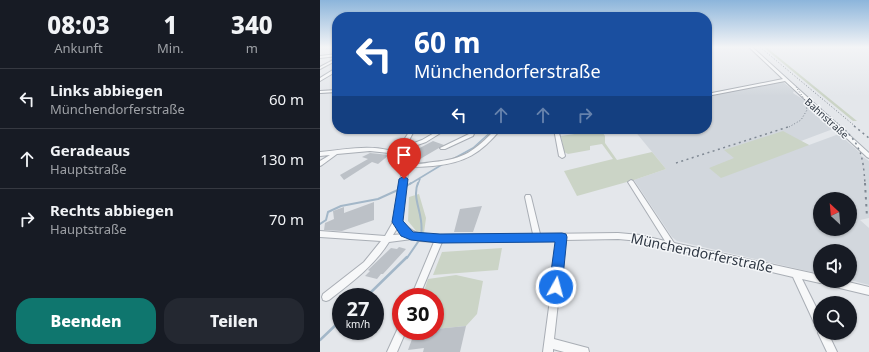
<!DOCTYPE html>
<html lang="de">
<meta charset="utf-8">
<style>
:root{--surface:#171b24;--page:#242831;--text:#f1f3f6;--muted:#9ea1a6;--line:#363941;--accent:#0f766e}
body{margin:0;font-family:"Noto Sans",sans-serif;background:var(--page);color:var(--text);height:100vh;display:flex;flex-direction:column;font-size:15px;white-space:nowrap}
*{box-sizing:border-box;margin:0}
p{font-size:13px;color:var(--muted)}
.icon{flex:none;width:22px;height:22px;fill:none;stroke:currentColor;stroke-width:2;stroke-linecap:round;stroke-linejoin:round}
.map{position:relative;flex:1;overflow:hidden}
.details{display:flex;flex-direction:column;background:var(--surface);width:320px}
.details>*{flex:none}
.hud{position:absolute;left:12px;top:12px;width:380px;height:122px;border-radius:16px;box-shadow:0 1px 3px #0004;background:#1a4fa0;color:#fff;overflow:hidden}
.needle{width:26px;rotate:334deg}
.buttons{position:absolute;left:493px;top:192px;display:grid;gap:8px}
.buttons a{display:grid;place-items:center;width:44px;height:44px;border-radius:50%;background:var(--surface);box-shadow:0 1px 3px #0004;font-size:20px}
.speed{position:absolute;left:12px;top:288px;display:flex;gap:8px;font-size:20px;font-weight:700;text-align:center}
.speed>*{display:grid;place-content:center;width:52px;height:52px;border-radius:50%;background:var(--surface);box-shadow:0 1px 3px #0004;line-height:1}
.speed small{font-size:10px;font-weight:400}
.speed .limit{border:6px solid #d22;background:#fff;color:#111}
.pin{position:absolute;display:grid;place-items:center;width:34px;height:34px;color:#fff;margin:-41px -17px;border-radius:50% 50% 50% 0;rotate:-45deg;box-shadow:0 0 4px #0007}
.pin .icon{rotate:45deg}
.me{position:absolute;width:44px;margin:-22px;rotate:7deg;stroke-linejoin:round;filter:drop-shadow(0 0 3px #0008)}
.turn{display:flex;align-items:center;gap:14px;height:84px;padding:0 16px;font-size:18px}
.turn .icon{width:52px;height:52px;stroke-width:2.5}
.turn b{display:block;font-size:28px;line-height:34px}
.lanes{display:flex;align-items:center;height:38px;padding:0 16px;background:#0003;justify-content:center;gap:20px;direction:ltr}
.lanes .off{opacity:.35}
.eta{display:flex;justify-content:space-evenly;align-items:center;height:68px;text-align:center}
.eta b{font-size:24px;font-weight:800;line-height:28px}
.button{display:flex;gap:8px;margin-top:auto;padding:8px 16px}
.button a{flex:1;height:46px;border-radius:16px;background:var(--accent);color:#fff;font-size:16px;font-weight:800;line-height:46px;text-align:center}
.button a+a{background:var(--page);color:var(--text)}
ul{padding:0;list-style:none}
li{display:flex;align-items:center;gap:12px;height:60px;padding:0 16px;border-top:1px solid var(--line)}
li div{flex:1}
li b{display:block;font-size:15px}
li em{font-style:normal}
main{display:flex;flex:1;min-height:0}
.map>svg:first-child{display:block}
</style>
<main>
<section class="details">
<div class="eta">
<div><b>08:03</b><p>Ankunft</p></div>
<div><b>1</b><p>Min.</p></div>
<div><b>340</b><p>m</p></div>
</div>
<ul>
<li><svg class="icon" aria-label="left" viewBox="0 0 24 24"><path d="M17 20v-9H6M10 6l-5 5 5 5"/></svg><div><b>Links abbiegen</b><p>Münchendorferstraße</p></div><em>60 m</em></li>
<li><svg class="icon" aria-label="ahead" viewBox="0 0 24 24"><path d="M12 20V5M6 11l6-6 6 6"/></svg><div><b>Geradeaus</b><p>Hauptstraße</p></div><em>130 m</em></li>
<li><svg class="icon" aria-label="right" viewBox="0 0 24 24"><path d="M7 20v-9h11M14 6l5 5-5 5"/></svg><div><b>Rechts abbiegen</b><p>Hauptstraße</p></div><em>70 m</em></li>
</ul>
<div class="button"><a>Beenden</a><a>Teilen</a></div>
</section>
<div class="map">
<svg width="549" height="352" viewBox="0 0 549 352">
<rect width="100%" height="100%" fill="#e4e7eb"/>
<!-- built -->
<path fill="#d2d7dd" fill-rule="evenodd" d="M462,81L474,91L473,93L484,100L486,104L489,105L513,129L481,141L489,145L519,134L539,152L540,155L549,161V218L540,220L549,228V285L530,280V251H500V274L357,241L352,237L314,180L346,169L314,130L387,129V96ZM500,199H530V229H500Z"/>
<!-- green -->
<path fill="#cbd4c6" d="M443,47H446L537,121H533Z
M281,130L285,136V143L297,160L332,152L346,169L314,180L257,196L244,171L293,159L282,144L270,146V150L248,154L244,152L241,136Z
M463,131L489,145L401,178L389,168L414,158L404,150Z
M99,194L106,218L104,233L97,232L88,221L89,197Z
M182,248L178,270L113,275L122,252Z
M136,275L163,281L157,314L146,326L115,329V297H102L108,279Z"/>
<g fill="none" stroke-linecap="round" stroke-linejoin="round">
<!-- stream-far2 -->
<path stroke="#a3b7c8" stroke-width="1.5" d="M133,159L153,148L174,129
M90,184L123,164
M98,184L100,179"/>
<!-- stream-far1 -->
<path stroke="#a3b7c8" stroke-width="2" d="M98,183C91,199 105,216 101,235
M85,187L91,183
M0,224L6,220L8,212L21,206L58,199L80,189
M87,258L100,239"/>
<!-- stream -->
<path stroke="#a3b7c8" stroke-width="2.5" d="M46,297L87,257
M0,340L21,320"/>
</g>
<!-- building -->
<path fill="#bcc1c7" d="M113,141L124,145L95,162L83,158L89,155L85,153L93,149L96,150Z
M50,153L69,155L58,164L52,162L24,180L20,175L48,159L42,157Z
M54,202V220L22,231L4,230L5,223L14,219L13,211L24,207V213Z
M162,206L153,232H134L140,209Z
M79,247L86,249L63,274H61L57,279L45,276L50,271L48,270L71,248L77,249Z
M146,326L140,352H103L104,348L88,350L95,331H115V329Z"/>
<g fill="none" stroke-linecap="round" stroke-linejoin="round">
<!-- minor casing -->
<g stroke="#a9aeb5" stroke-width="2">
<path id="minor" d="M429,47H432L549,153V158L547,157L465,81L387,96V94L463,79Z
M17,54V56L0,58V56Z
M17,58V60L0,69V67Z
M16,68H17V71L0,81V78Z
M17,90V92L0,93V91Z
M91,129H95L86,146L102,140L121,129H127L106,142L83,150H79L78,149Z
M152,129H156L153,136L125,149H121L120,148L149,134Z
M176,129H181C161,153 145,163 113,166C105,166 97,168 89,166L81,221C88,229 95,234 106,235L213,234L205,197L206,195H210L211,197L220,234L298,233L320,235L345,241L308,182L311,180L313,181L354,243L500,275V281H524L549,287V295L507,285L504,284L503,282L500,283L482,279L500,315V333H508L517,352H507L498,333L499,330L497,329L473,277L320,241L298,239L245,240L234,339L264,347L268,348L269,352H244L233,349V352H223L238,240L122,242L99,297H91L114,242L100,241L92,239L69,242C54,266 31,283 9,300L6,301L3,300L2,297L3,294L44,262L61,241L0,237V231L65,236L73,222L83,164L69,153L50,151L17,154L2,165L0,166V161L10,155L0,156V152C22,150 46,145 68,150C77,152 82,162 91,163C98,165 106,163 113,162C145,159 154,151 176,129ZM78,227L84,234L73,235Z
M234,129H238L245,156L244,157L242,158L239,156Z
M81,326V331H86L77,352H67L78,328Z"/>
</g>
<!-- minor -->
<use href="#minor" fill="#f7f8f9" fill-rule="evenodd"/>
<!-- rail-far2 -->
<path stroke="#7f8893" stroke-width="1" stroke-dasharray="1 2" stroke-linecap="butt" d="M440,47L536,127
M499,107L522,127
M469,127L481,120L487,110L485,100L476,87"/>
<!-- rail-far1 -->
<path stroke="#7f8893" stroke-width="1.5" stroke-dasharray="2 3.5" stroke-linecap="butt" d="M521,126C542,146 543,157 545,184
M534,126L549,138
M356,163L471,126"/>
<!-- rail -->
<path stroke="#7f8893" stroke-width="2" stroke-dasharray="2.5 4.5" stroke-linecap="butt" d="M545,183L547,217"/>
</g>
<!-- sky -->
<linearGradient id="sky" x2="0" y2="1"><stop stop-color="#8cb5db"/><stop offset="0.49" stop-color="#f3f4f6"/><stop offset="1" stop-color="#f3f4f6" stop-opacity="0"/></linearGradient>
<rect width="549" height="96" fill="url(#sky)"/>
<!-- route -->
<path fill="#1a73e8" stroke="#114b97" d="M84,176L88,179L83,221L93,232L120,234L242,233L246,234L247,237L242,287L240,291L236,293L231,291L229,287L235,242L120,243L91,240L81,236L72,222L79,179Z"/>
<g text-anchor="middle" stroke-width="3" stroke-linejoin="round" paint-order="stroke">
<!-- far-street labels -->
<g font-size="10" fill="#2d3642" stroke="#f4f6f8">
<text transform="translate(507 118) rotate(42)" y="4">Bahnstraße</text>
</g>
<!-- near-street labels -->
<g font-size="14" fill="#2d3642" stroke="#f4f6f8">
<text transform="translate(382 253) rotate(12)" y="5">Münchendorferstraße</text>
</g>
</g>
</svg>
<div class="buttons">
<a><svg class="needle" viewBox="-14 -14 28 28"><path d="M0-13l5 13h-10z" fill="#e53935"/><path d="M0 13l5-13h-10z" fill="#9ea1a6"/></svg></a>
<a><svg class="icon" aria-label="sound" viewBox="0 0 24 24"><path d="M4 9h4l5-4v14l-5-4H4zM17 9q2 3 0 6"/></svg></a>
<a><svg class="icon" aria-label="search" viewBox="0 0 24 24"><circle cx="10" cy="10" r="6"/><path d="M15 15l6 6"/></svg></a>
</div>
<div class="speed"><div>27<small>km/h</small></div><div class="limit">30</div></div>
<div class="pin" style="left:84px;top:179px;background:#d93025"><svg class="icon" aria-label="arrive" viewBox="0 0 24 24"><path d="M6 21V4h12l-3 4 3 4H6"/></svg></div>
<svg class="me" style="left:236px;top:287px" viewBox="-20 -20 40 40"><circle r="17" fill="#1a73e8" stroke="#fff" stroke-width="3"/><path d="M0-11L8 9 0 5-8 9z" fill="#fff"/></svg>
<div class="hud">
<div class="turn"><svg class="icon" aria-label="left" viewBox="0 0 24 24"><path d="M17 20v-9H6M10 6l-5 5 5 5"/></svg><div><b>60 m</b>Münchendorferstraße</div></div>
<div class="lanes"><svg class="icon" aria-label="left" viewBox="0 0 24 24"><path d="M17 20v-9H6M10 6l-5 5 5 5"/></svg><svg class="icon off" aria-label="ahead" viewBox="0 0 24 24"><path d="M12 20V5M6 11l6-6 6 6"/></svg><svg class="icon off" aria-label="ahead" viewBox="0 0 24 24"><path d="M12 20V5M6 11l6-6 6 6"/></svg><svg class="icon off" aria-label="right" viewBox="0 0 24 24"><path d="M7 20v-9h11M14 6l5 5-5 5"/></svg></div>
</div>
</div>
</main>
